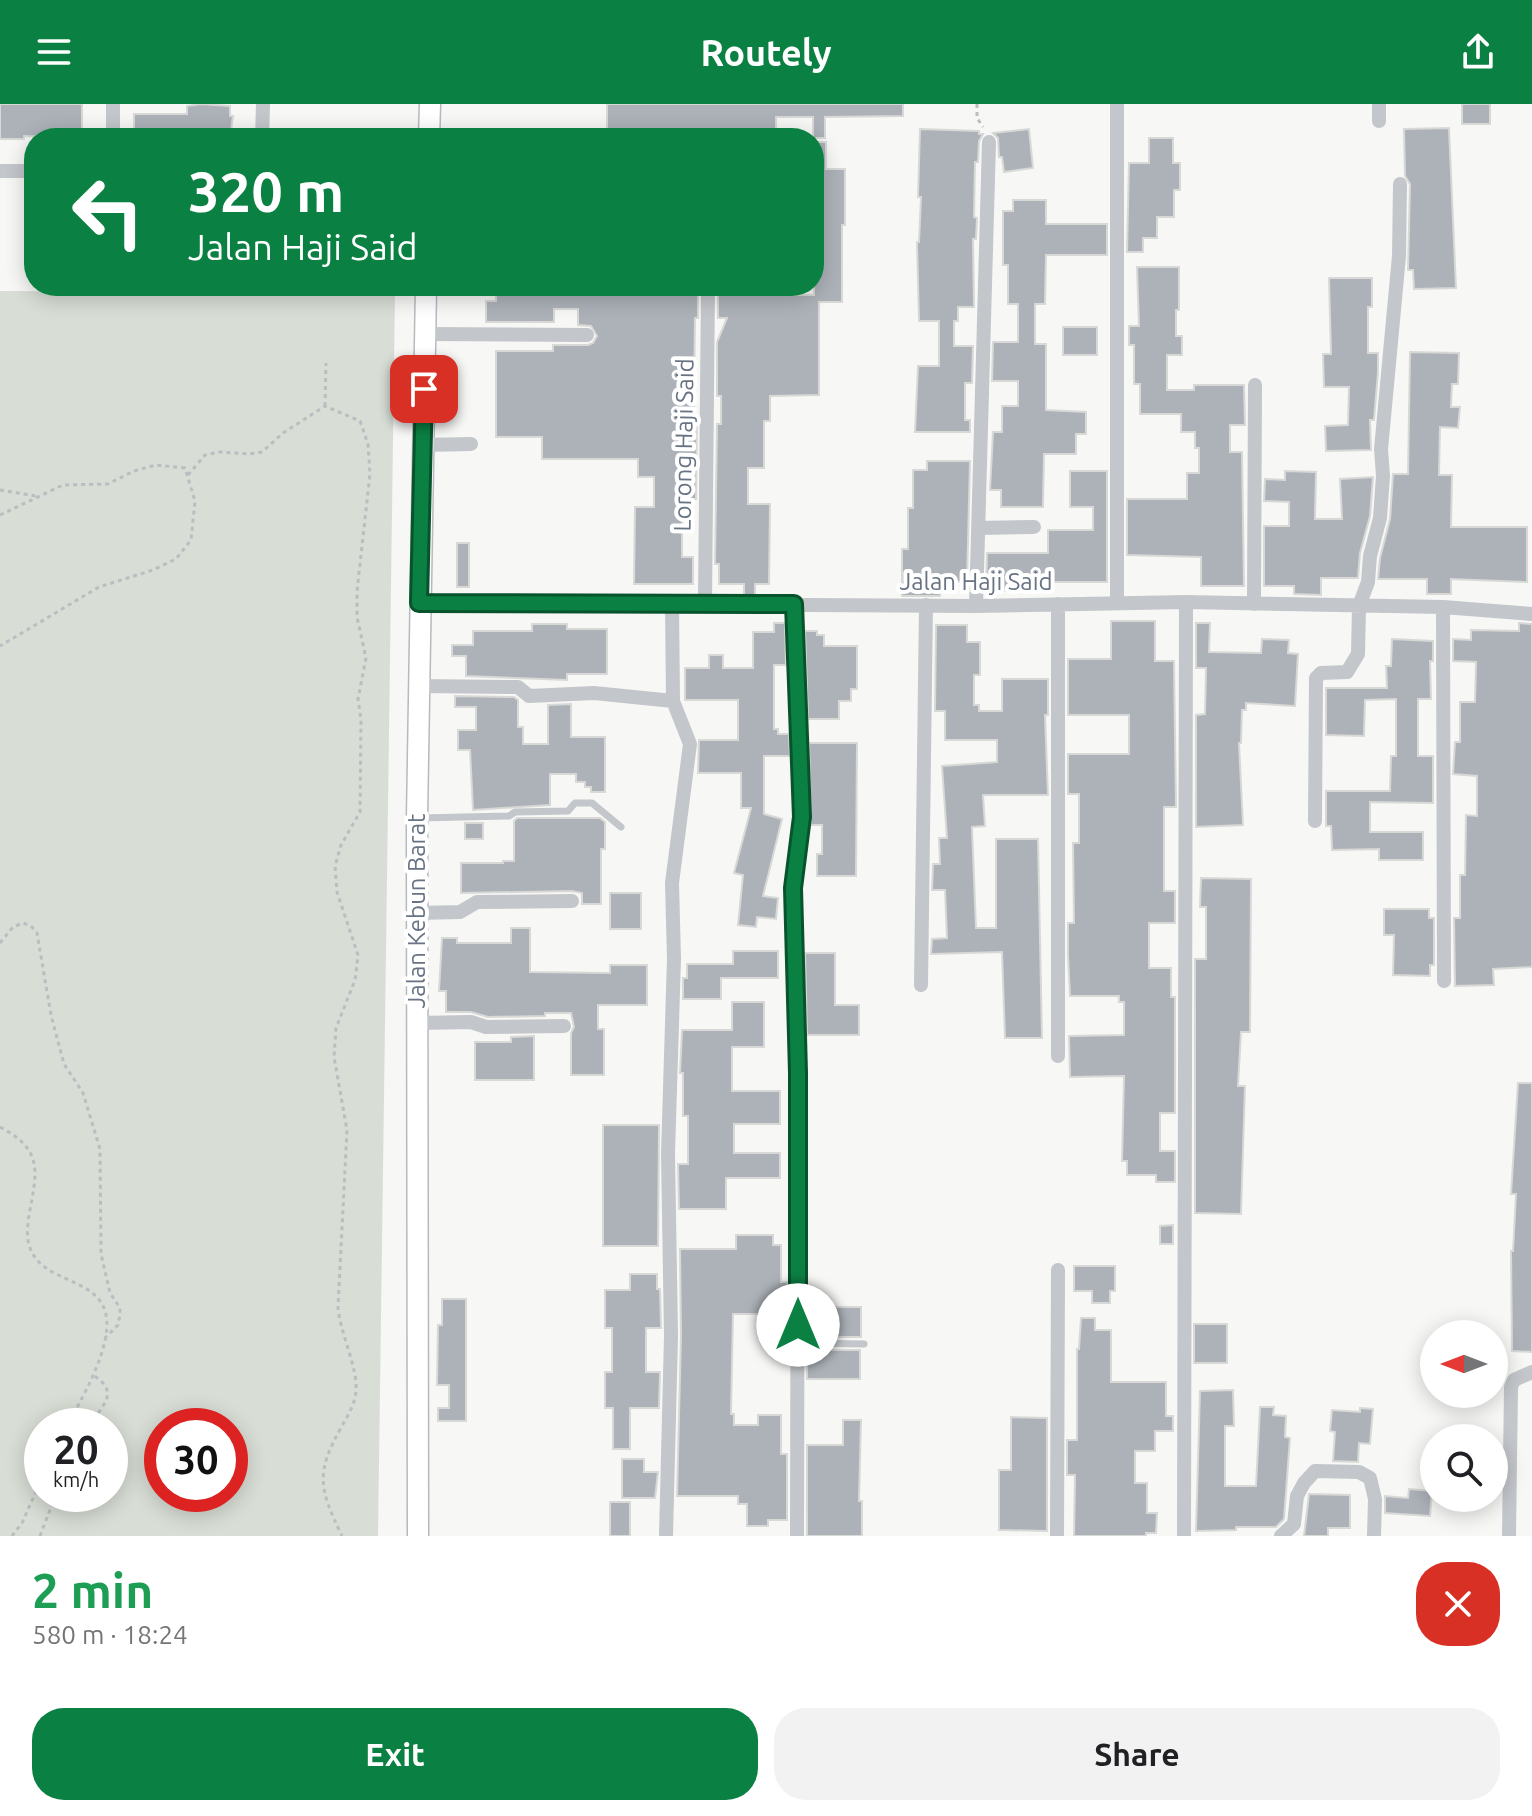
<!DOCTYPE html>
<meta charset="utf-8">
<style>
:root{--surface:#fff;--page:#f2f2f2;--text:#202124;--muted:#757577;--accent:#0b8043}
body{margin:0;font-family:Ubuntu,sans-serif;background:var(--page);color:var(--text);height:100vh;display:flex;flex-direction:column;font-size:30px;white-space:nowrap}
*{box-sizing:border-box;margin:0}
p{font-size:26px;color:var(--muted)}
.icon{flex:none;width:44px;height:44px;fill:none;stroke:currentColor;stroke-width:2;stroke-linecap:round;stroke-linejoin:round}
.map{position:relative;height:1432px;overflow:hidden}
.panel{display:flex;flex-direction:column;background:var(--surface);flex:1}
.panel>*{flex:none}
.top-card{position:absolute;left:24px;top:24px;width:800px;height:168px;border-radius:32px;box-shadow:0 4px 20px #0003;background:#0b8043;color:#fff;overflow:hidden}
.needle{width:52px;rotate:270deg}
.tools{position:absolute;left:1420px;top:1216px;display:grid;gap:16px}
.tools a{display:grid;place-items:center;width:88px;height:88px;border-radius:50%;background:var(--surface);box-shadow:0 4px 20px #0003;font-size:40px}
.speed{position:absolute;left:24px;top:1304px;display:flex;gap:16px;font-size:40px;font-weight:700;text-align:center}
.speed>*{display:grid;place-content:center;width:104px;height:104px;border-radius:50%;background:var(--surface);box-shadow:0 4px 20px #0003;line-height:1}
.speed small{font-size:20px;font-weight:400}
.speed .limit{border:12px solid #d22;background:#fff;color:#111}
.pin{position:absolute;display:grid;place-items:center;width:68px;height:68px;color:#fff;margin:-34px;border-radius:16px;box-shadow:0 4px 12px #0006}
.me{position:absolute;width:88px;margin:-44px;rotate:0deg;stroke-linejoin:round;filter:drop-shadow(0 0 6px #0008)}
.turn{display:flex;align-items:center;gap:28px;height:168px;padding:0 32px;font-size:36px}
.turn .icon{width:104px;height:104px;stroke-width:2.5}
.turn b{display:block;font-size:56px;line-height:68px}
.round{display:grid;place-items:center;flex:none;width:84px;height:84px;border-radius:32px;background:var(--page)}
.summary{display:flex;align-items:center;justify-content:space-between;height:136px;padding:0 32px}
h1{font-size:48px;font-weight:700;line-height:60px;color:#1e9e55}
.button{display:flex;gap:16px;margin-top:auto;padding:16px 32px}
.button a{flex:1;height:92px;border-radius:32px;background:var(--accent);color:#fff;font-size:32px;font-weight:700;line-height:92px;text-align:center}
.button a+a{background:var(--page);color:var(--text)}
header{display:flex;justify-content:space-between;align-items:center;height:104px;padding:0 32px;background:var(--accent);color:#fff;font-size:36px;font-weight:700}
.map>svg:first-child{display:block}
</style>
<header><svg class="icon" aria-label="menu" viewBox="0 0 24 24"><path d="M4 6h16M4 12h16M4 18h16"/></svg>Routely<svg class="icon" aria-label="share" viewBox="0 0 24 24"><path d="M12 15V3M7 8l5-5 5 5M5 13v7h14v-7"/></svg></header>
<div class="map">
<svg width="1532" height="1432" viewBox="0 0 1532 1432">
<rect width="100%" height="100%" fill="#f7f7f5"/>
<!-- green -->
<path fill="#d8ded6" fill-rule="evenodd" d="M0,187L395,189L378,1432H0ZM42,1322H110V1390H42ZM162,1322H230V1390H162Z"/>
<!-- building -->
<path fill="#acb2b8" stroke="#d8d9d7" stroke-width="2" d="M0,0H82V34L24,32V35H0Z
M201,0L230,2V12H233L230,34H134V10H187V2Z
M607,0H903V12L825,13V34H813V13H776V34H607Z
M1462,0H1490V20H1462Z
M1449,24L1456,184L1414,185L1413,166H1408L1410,80L1405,72L1404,25Z
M920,25L979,27V30H983L979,37L978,58H975L974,113L977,114L976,135H973L974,203H958V217H954V242H973L972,279H965V316H970V328H915L918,262H939V217H919L917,138H919L921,93H918Z
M1029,25L1033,64L1004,68L1002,53H999L998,34L993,29Z
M1149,34H1173V59H1180V86H1174V113H1157V134H1143V148H1127L1129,59H1149Z
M814,38H826V65H845V121H842V198H819V291L770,292V317H764V364H748V400H770L769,480H755V491H744V480H719V460H715L717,320H721V292H717V238L727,214H718V191H761V182H775V191H814Z
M1013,96H1046V120H1107V151H1046L1045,200H1035V240H1046V306L1086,308V330H1076V350H1044L1043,403H1001V386H990L993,328H1002V302H1018V277H992L993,238H1018V200H1008V161H1003V107H1013Z
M1137,163H1179V206H1176V232H1182V251H1167V286H1194V281H1244L1245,321H1230V348H1242L1244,482H1201V453L1127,451V395H1187V369H1199V344H1195V328H1181V310H1140V280H1134V241H1129V222H1139Z
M1329,174H1372V203H1368V249H1378V268L1374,316H1370L1371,346L1326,347L1325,322L1348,321L1349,283H1324L1323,250H1331Z
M496,182H695V191H698V214H695L694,292V320H697L696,395H684L682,422V453H693V480H634L635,403H654V373H638V355H542V333H496V247H553V241H588L593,239L597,232L591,222L578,221V205H554V218H486V197H496Z
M1063,223H1097V251H1063Z
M1410,248L1459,249L1458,280H1452L1451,303H1460L1458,324L1440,323L1439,371H1452L1451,423H1527V478L1451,475V490H1427V475H1378L1380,454L1390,415L1393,370H1408Z
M927,357H970L967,478H940V492H902V445H908V404H913V366H927Z
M1070,367H1107V478H1042V487H986L987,449H1048V426H1093V403H1070Z
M1285,367L1316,368L1315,415H1342L1340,375L1373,373L1370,412L1360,449L1358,474H1321V491L1294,490V482H1264V422H1289V398L1264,397L1265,375L1285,376Z
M457,439H469V483H457Z
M1111,517H1155V557H1174L1176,703H1164V787H1175V819H1149V864H1171V893H1175V1009H1160V1047H1175V1078H1156V1071H1127V1057H1122L1124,972L1070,973L1069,932L1124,931V898H1119V892H1070L1068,851V819H1074L1073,739H1079V690H1068V650H1129V611H1068V555H1111Z
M774,519H785L786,561H774V625H778V630H789L790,652H764V710L782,715L763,792L778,794L776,815L757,813L756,823L738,821L743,771L734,769L751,704H741V669H698L699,636H738V596H685V564H709V551H723V564H753V528H774Z
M1196,519H1210L1209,548L1261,549L1262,535L1289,536L1288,549L1298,550L1295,602L1246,599V606H1242L1241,639H1239L1243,721L1196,723V611L1205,610L1206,564H1196Z
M1519,519L1532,520V863L1493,865L1494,881L1455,882L1454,814H1460V771H1465L1466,711L1477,712V672L1453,670L1455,638H1460V598H1475L1476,558L1453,557V535L1471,536V526L1519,527Z
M532,520H567V525H607V570H567V576L466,572V552H452V541H473V527H532Z
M936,521H967V538H980V571H974V601H979V607H1002V575H1048V611H1045L1048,691H983L985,722L972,723L976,824H996V735H1038L1042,934H1005L1002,848L931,850L932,835L947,834L945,786H932L933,760H940L939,734H947L942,662L997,658V636H945V607H935Z
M805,527H817V531H824V542H857V585H851V597H839V615H808Z
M1392,535L1433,537V557H1430L1431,595H1418V652H1433V699L1370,698V728H1423V756H1379V745L1332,746L1331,722H1326V687H1390L1391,652H1396V595L1365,596L1364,632L1326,631V584H1387L1386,562H1391Z
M455,592L514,593L518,596V623H523V640H548V601L571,600V633H605V688H591V683H585V678H576V670H550V701L473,706L470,646H458V626H476V603H455Z
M809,639H857L856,772H817V750H822V721H811Z
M517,714H600L605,718V745H601V800H582V789L572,787L461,789V759H503V757H514V717Z
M465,719H483V735H465Z
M1201,774L1251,775L1250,928H1241L1238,982H1245L1241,1110L1195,1109V855H1206V803H1200Z
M610,789H641V825H610Z
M1384,805H1429V814H1434V861H1430V872L1393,871L1394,831H1384Z
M511,824H530V868L610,869V861H647V901H598V925H604V971H571V929L574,923L571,909H545V912L488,913L471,908H446V887H439L442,834H457V839H511Z
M733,847H778V874H721V895H683V874H687V860H733Z
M805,849H835V901H859V931H807Z
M732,898H764V943H732V987H780V1020H734V1049H780V1074H726V1105H679L678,1060H688V1012H683V969H680L682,926H732Z
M534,932V976H475V938H511V933Z
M1518,979H1532V1248L1512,1247L1511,1147H1513L1516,1090H1511Z
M603,1021H659L658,1142H603Z
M1173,1121V1140H1160V1122Z
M736,1131H773V1141H781V1178H788L787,1210H733L731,1310H734V1321H758V1311H781V1350H787V1416H768V1422H747V1400H738V1392H677L681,1232L680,1145H736Z
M1074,1162H1115V1187H1110V1199H1092V1187H1074Z
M630,1170H657V1185H660L661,1224H646V1268H660L659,1304H630V1345H613V1304H605V1268H612V1224H605V1186H630Z
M442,1195H466V1317H438V1304H449V1281H437L438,1221H442Z
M808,1203H861V1233H807Z
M1081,1214H1095V1226H1111V1278H1166V1312H1173V1327H1155V1347H1135V1379H1147V1409H1157L1156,1429H1146V1432H1074L1075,1371H1067V1336H1077V1245H1079Z
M1194,1220H1227V1259H1194Z
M807,1246H860V1275H807Z
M1233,1286L1234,1322H1225V1382H1256L1260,1303H1274L1273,1311L1286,1312L1285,1333L1290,1334L1284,1415L1276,1423H1236V1426L1196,1427L1200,1287Z
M1360,1304L1373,1305L1370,1340L1359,1339L1358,1358L1333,1357L1335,1328L1330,1327L1332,1306L1360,1308Z
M1011,1313L1047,1314V1427L999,1426V1366H1011Z
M843,1316H861L859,1397H862V1432H807V1341H843Z
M622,1355H644V1368H658L655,1394H622Z
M1409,1385L1432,1387L1430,1412L1385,1409V1392L1408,1394Z
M1309,1390L1350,1391V1424H1328V1432H1304Z
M610,1398H630V1432H610Z"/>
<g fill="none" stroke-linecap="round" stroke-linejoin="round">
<!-- secondary casing -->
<g stroke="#b6b9be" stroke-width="23">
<path id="secondary" d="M429,34L430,0
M418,1432L417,714L426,182"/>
</g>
<!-- path -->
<path stroke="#bbbdc0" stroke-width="3" stroke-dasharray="4 4" stroke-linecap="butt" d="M977,0V14L983,23
M325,302L326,259
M188,371L205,351L219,348L249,350L262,348L283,329L325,302L360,317L368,340L370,370L357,487V513L366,554L358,595L361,616L360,708L341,741L335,762L337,788L358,851L355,876L336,924L334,953L347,1026L338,1203C340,1229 358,1264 356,1287C355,1300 348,1311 342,1322C315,1369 319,1384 342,1432
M0,386L36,392
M0,411L63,381L108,380L134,367L156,361L185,364L195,397L191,436L176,455L153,466L99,483L0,542
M0,839L13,823L23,819L31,822L37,829L51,911L64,960L83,989L100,1045L101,1150L110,1189L120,1204V1210L118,1221L105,1234
M0,1023C44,1046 37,1068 29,1111C28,1120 26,1132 29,1141C40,1179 94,1172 105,1207C115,1239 82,1294 67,1322
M89,1322C102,1301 121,1289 93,1271
M12,1432L22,1419L42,1374
M40,1432L56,1390"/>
<!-- service -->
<path stroke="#c3c6ca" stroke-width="7" d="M419,714L509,712L515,708L568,707L575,699H592L621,723
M798,1239L864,1240"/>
<!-- minor -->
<path stroke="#c3c6ca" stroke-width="14" d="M113,0V34
M1117,0V498
M1379,17V0
M262,34L263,0
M0,67H34
M425,230L587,231
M423,341L471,340
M978,424L1034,423
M419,499L976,502L1186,498L1443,503L1532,510
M705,499L708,182
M794,500L802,713L793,784L798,969L797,1432
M1058,500V952
M1254,500L1255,281
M976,502L989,38
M1443,503L1444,877
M418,582L518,583L529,592L594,589L673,597
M1315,717L1316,574L1321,569L1347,568L1358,550L1359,502L1368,478L1370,452L1380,414L1383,372L1381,345L1399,152L1400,80
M417,809L460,808L477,798L572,797
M921,881L926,501
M417,919L471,918L486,923L564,922
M666,1432L671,1232L668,1049L674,855L672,779L690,640L673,597L672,499
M1057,1432L1058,1166
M1184,1432L1186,498
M1281,1432L1294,1420L1297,1392L1304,1379L1315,1367L1359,1368L1370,1374L1375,1395L1374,1432
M1509,1432L1511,1283L1514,1276L1532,1268"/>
<!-- secondary -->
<use href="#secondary" stroke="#fff" stroke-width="20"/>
</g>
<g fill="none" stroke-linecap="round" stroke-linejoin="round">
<!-- route casing -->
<g stroke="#07532c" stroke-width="20">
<path id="route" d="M424,285L419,499L794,500L802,713L793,784L798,969V1221"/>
</g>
<!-- route -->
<use href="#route" stroke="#0b8043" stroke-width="14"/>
</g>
<g text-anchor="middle" stroke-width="8" stroke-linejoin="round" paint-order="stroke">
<!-- street labels -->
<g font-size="24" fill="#687383" stroke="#fff">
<text transform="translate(684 341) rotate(-89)" y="8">Lorong Haji Said</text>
<text x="976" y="486">Jalan Haji Said</text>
<text transform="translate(417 807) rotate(-90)" y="8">Jalan Kebun Barat</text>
</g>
</g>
</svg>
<div class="tools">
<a><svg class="needle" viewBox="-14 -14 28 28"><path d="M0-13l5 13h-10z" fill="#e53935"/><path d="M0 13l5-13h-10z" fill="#757577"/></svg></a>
<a><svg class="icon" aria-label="search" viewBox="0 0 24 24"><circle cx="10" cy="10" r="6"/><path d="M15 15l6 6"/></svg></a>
</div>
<div class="speed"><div>20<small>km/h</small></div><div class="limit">30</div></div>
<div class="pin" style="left:424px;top:285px;background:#d93025"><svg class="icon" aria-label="arrive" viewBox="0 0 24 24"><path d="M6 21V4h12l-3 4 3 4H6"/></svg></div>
<svg class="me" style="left:798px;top:1221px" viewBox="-20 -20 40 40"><circle r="19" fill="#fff"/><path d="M0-13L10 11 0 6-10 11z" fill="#0b8043"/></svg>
<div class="top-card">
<div class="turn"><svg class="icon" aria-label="left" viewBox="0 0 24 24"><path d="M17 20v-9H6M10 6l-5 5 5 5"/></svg><div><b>320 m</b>Jalan Haji Said</div></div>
</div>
</div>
<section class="panel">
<div class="summary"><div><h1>2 min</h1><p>580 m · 18:24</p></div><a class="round" style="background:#d93025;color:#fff"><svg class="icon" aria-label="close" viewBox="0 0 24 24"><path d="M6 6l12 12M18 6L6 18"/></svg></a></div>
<div class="button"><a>Exit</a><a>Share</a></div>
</section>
